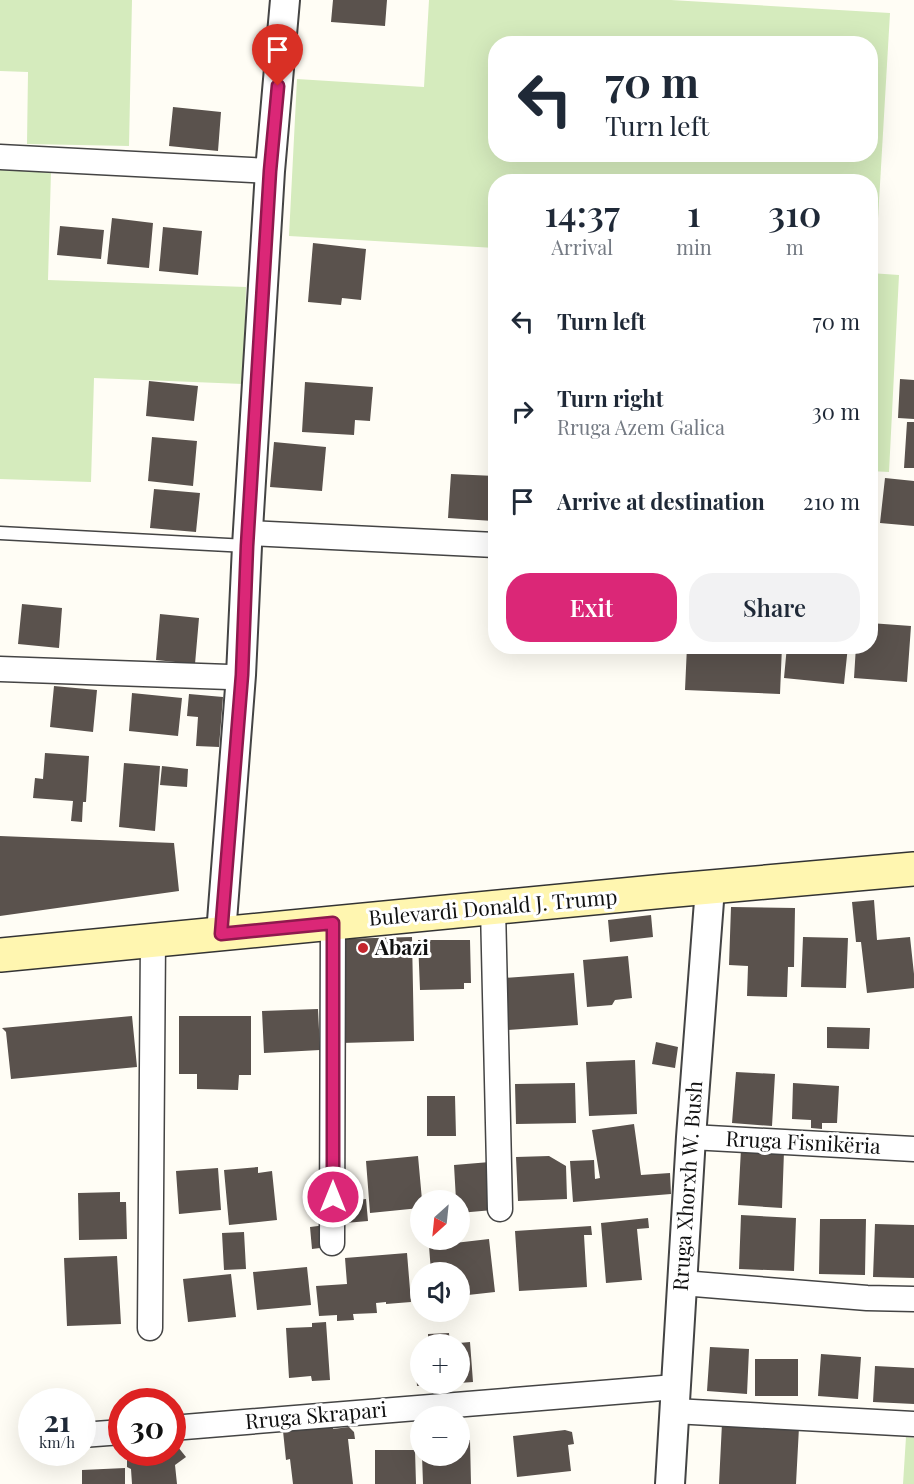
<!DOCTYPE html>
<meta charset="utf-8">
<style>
:root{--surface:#fff;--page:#f2f2f3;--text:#1f2937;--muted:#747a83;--accent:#db2777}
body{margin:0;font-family:"Playfair Display",serif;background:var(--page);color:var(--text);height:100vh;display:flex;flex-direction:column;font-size:22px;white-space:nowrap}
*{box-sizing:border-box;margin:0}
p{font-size:20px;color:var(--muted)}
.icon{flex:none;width:33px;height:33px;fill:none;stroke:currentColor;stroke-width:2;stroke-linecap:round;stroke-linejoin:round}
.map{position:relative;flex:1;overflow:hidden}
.side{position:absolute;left:488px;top:174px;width:390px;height:480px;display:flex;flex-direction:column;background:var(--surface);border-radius:24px;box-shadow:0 6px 24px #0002}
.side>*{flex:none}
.banner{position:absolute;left:488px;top:36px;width:390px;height:126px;border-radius:24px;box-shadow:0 6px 24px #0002;background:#fff;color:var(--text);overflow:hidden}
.needle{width:39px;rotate:207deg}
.controls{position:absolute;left:410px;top:1190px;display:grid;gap:12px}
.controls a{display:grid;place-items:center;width:60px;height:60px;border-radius:50%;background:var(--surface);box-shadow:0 6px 24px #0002;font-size:30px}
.speed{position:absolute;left:18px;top:1388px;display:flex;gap:12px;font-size:30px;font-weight:700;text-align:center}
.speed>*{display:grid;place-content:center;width:78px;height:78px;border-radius:50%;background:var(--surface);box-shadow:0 6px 24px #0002;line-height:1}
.speed small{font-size:15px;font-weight:400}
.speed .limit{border:9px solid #d22;background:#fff;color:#111}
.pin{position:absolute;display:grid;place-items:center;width:51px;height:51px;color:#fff;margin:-62px -26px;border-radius:50% 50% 50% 0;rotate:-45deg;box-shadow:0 0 6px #0007}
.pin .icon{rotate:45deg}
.me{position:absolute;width:66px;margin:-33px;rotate:0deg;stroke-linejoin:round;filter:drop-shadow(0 0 4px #0008)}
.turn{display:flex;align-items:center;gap:21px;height:126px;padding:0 18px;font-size:27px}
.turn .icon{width:78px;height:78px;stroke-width:2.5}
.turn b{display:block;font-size:42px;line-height:51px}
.eta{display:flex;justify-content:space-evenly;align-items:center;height:102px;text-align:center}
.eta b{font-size:36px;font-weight:600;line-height:42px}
.cta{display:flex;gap:12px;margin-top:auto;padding:12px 18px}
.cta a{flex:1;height:69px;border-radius:24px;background:var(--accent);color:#fff;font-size:24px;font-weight:600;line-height:69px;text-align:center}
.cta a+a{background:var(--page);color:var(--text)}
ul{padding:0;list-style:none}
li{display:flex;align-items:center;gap:18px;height:90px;padding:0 18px}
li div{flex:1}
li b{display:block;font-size:22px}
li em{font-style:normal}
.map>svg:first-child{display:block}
</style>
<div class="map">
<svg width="914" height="1484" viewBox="0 0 914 1484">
<rect width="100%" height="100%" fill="#fffdf5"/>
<!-- green -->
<path fill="#d5ebbd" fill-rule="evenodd" d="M0,0H132L129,146L27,144L28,72L0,71Z
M429,0H671L890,13L875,270H870V182H495V248L289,236L297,79L424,87ZM495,44H870V154H495Z
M0,169L51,171L48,280L246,287L243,384L94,378L91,482L0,479Z
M870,273L899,275L889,472L870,471Z
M906,1437L914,1438V1484H903Z"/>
<!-- building -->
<path fill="#5a524d" d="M333,0H387L385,26L331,22Z
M173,107L221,112L218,151L169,146Z
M112,218L153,223L149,268L107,264Z
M60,226L104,230L101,259L57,255Z
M163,227L202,231L198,275L159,271Z
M313,243L366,249L361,300L342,298L341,305L308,302Z
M900,379L914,380V419L898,418Z
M149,381L198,386L194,421L146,416Z
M305,382L373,387L370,421L355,420L354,435L302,432Z
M907,422H914V468H904Z
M152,437L197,441L193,486L148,481Z
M274,442L326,447L322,491L270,487Z
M451,474L495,476L493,521L448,518Z
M885,478L914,481V526L880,523Z
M154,489L200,493L196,532L150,528Z
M22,604L62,608L59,648L18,644Z
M160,614L199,618L195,664L156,660Z
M870,623L911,626L907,682L854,678L856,646H870Z
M687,646H782L780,694L685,690Z
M787,646H848L844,684L784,678Z
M54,686L97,690L93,732L50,727Z
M132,693L182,698L178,736L129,731Z
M189,694L223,697L219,747L196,746L198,717L187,716Z
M45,753L89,756L86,802H83L82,822L71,821L73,801L33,798L35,778L43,779Z
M124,763L160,766L155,831L119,827Z
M162,766L188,769L187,787L160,785Z
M0,836L174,843L179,891L0,916Z
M874,900L877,940L910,937L914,974V988L867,993L861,942H856L852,902Z
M731,907L795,908L794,967H788L787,997L747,996L748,966L729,965Z
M651,915L653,937L610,942L608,920Z
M412,937L414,1041L341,1043L338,939Z
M803,937L848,938L846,988L801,987Z
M418,940H470L471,983H464V989L420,990Z
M628,956L632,998L615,1000L612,1005L587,1007L583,960Z
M574,973L578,1025L507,1030L504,978Z
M318,1009L320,1050L264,1053L262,1011Z
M132,1016L137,1067L11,1079L6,1032L2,1028Z
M179,1016H251V1075H239L238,1090L197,1089V1074H179Z
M827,1027L870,1028L869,1049L827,1048Z
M656,1042L678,1047L675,1068L652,1064Z
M635,1060L637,1114L589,1116L586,1062Z
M736,1072L775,1074L772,1126L732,1123Z
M575,1083L576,1123L516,1124L515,1084Z
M793,1083L839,1086L837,1123H822V1129L811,1128V1120L792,1119Z
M427,1096H455L456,1136H427Z
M634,1124L641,1175L670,1173L671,1194L573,1202L570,1161L594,1160L595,1179L600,1178L592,1130Z
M741,1149L784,1151L782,1208L738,1205Z
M418,1156L422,1200H420V1208L370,1213L366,1161Z
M549,1156L566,1166L567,1199L518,1201L516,1157Z
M490,1162L493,1210L459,1213V1200H456L454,1165Z
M258,1167V1173L272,1171L277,1220L229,1225L224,1170Z
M218,1168L221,1210L179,1214L176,1171Z
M120,1192V1202H126L127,1239L79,1240L78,1193Z
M366,1199L368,1221L345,1223L344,1201Z
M741,1215L796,1218L794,1271L739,1269Z
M648,1218L649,1228L637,1229L642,1280L606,1283L601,1223Z
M820,1219H866L865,1275L819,1274Z
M875,1224L914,1225V1278L873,1277Z
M326,1225L328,1247L312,1249L310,1227Z
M591,1226L592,1235H584L587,1287L519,1291L515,1231Z
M244,1232L246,1269L224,1270L222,1233Z
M489,1239L495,1292L459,1296V1272H431L429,1246Z
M407,1253L411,1302L386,1304V1302L376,1303L377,1313L353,1314L354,1320L337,1321V1315L319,1316L316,1286L347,1284L345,1258Z
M117,1256L121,1324L67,1326L64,1258Z
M307,1267L311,1305L257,1310L253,1272Z
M231,1274L236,1317L188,1322L183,1279Z
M326,1322L330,1380L312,1381L311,1376L289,1378L286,1328L312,1327V1323Z
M449,1333L450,1344H428V1334Z
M470,1342L473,1382L459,1383V1343Z
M710,1347L749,1349L747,1394L707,1391Z
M821,1354L861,1357L858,1399L818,1396Z
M415,1358H420V1383H428L429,1385L417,1386Z
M755,1359H798V1396H755Z
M875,1366L914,1368V1404L873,1402Z
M722,1423L799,1427L796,1484H719Z
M333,1425V1429L349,1427L354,1432L355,1439H348L353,1484H293L290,1459L286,1460L283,1431Z
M565,1430L572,1432L574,1444L568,1445L571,1471L517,1477L513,1436Z
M459,1440H470L471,1484H423L422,1455H459Z
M172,1447H178L186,1457L175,1465L177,1484H132L131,1469L127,1467V1459H147L154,1454L160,1457L167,1458L169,1452H172Z
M375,1450H415L416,1484H375Z
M125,1468V1484H82V1470Z"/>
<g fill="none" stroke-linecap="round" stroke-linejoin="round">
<!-- service casing -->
<g stroke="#444" stroke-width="15">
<path id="service" d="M0,533L247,546"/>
</g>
<!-- minor casing -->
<g stroke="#444" stroke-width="27">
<path id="minor" d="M0,157L270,171
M249,533L495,545
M0,669L229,677L241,675
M493,908L500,1209
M691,1137L914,1149
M332,1243L333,923
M682,1283L867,1298L914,1299
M150,1328L153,940
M674,1411L914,1424
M172,1428L675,1387
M82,1435L122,1432"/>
</g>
<!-- tertiary casing -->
<g stroke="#444" stroke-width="32">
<path id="tertiary" d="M221,934L241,675L247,546L270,171L285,0
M670,1484L691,1137L710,888"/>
</g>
<!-- secondary casing -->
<g stroke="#333" stroke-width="36">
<path id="secondary" d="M0,955L665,891L914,869"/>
</g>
<!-- service -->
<use href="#service" stroke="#fff" stroke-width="12"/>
<!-- minor -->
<use href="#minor" stroke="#fff" stroke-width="24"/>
<!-- tertiary -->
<use href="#tertiary" stroke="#fff" stroke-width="28"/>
<!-- secondary -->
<use href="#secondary" stroke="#fff6b0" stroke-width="33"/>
</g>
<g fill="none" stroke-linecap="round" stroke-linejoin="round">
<!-- route casing -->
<g stroke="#8e194d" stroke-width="15">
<path id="route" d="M278,86L270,171L247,546L242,675L221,934L333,923V1197"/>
</g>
<!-- route -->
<use href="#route" stroke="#db2777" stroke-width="10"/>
</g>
<!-- markers -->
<circle fill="#c4262e" stroke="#fff" stroke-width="2" cx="363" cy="948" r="6"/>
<g text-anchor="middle" stroke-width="6" stroke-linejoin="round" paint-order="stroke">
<!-- street labels -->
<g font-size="21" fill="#111" stroke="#fff">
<text transform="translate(493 908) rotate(-5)" y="7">Bulevardi Donald J. Trump</text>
<text transform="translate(803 1143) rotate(3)" y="7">Rruga Fisnikëria</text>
<text transform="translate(688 1186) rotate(-86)" y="7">Rruga Xhorxh W. Bush</text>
<text transform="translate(316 1416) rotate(-5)" y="7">Rruga Skrapari</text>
</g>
<!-- poi labels -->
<g font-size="21" font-weight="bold" fill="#111" stroke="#fff" text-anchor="start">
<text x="375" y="955">Abazi</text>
</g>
</g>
</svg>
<div class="controls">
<a><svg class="needle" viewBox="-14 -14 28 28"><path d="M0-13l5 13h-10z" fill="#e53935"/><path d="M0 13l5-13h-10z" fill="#747a83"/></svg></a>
<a><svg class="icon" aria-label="sound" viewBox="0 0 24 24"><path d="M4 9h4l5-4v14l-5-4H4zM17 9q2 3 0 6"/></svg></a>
<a>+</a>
<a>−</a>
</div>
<div class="speed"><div>21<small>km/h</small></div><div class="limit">30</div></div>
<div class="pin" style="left:278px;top:86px;background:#d93025"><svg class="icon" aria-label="arrive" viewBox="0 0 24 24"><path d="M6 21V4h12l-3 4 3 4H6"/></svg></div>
<svg class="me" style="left:333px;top:1197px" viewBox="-20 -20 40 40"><circle r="17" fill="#db2777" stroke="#fff" stroke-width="3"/><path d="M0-11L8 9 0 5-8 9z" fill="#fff"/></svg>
<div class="banner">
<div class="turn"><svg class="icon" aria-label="left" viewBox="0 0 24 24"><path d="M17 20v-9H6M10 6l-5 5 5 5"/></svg><div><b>70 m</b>Turn left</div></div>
</div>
<section class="side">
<div class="eta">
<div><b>14:37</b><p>Arrival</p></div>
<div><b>1</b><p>min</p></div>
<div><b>310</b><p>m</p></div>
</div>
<ul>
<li><svg class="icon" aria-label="left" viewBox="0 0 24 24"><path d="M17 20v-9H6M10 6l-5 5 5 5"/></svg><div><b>Turn left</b></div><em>70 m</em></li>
<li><svg class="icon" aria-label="right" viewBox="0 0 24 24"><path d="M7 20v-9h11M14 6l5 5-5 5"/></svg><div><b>Turn right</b><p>Rruga Azem Galica</p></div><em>30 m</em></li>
<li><svg class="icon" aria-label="arrive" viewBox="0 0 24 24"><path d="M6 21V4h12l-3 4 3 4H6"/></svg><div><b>Arrive at destination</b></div><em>210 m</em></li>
</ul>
<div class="cta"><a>Exit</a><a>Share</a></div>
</section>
</div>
